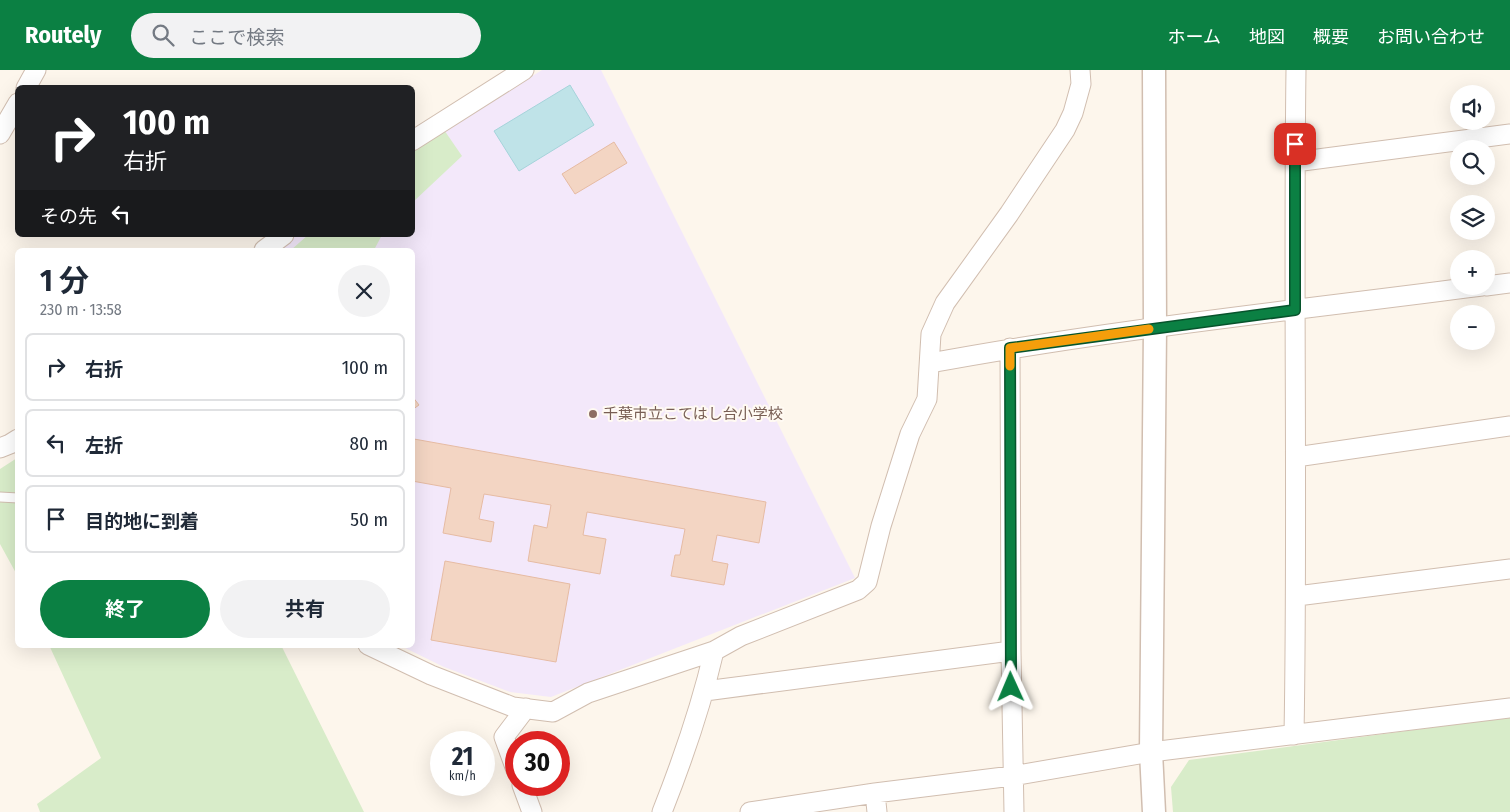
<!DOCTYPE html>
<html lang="ja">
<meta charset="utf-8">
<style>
:root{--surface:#fff;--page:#f2f2f3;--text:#1f2937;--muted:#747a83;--line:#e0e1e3;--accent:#0b8043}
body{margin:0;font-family:"Fira Sans Condensed","Noto Sans JP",sans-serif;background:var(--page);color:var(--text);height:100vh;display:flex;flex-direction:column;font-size:19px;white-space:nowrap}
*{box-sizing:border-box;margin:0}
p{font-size:16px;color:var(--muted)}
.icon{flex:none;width:28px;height:28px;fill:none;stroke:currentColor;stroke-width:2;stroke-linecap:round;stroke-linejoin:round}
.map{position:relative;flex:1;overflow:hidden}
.side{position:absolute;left:15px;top:178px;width:400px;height:400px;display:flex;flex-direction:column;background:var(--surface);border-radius:8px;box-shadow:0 5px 20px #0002}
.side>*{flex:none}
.banner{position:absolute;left:15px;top:15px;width:400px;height:152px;border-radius:8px;box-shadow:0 5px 20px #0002;background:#202124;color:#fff;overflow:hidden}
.controls{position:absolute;left:1450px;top:15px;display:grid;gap:10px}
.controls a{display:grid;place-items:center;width:45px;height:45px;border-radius:50%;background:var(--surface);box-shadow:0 5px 20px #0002;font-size:25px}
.speed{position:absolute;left:430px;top:661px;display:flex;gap:10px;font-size:25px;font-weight:700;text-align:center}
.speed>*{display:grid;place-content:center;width:65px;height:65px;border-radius:50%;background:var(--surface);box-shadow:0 5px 20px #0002;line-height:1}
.speed small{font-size:12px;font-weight:400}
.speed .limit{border:8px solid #d22;background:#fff;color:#111}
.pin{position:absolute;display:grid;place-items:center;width:42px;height:42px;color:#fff;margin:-21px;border-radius:10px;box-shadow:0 2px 8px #0006}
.me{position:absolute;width:55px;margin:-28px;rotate:359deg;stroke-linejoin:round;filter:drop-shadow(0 0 4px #0008)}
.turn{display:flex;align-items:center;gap:18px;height:105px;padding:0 25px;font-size:22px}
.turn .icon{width:65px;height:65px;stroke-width:2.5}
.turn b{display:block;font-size:35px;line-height:42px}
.then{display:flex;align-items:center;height:48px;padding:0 25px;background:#0003;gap:10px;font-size:19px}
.round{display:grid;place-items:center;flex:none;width:52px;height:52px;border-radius:26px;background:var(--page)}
.headline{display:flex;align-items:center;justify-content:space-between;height:85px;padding:0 25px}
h1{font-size:30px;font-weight:700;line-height:38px}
.button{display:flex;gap:10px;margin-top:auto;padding:10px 25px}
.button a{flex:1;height:58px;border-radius:30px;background:var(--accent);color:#fff;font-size:20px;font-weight:700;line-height:58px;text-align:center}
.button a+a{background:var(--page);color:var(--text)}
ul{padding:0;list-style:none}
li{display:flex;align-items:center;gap:15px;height:68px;margin:0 10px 8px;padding:0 15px;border:2px solid var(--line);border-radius:8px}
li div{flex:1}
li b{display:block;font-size:19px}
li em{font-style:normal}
header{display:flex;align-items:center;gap:30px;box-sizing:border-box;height:70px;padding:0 25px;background:var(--accent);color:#fff}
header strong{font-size:24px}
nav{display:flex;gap:28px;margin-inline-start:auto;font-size:18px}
.search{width:350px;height:45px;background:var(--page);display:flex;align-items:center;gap:12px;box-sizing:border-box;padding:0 18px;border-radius:28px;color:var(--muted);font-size:19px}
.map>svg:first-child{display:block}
</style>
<header>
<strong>Routely</strong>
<div class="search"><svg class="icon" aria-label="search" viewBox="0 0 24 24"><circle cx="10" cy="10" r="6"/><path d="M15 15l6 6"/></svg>ここで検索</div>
<nav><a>ホーム</a><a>地図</a><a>概要</a><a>お問い合わせ</a></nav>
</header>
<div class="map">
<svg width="1510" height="742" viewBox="0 0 1510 742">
<rect width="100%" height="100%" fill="#fdf6ec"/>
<!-- education -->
<path fill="#f3e8fa" d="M542,0H601L855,508L551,627L510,622L444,597L399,575H412V180H279L297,165H412L413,81Z"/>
<!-- green -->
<path fill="#d8ecc9" d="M440,54L462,86L413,132V77Z
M308,165H382L374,180H291Z
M17,388V505L0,474V399Z
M49,575H281L364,742H40L37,734L101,688Z
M1510,647V742H1173L1171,717L1189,690Z"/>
<!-- water -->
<path fill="#bfe3e8" stroke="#a5d3da" d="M570,15L594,55L519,101L494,61Z"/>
<!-- building -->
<path fill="#f3d5c3" stroke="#e6bba3" d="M614,72L627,93L575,124L562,104Z
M412,326L419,335L412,340Z
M414,369L766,432L759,473L717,465L712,491L728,494L724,515L671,506L675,485H680L685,459L587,442L583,465L606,469L600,504L528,491L534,455L547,458L551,435L484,424L479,449L494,452L491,472L443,463L451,418L412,411Z
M445,491L570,514L556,592L431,570Z"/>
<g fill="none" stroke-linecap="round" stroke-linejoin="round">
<!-- service casing -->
<g stroke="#d1beb0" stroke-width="11">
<path id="service" d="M0,427L18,428"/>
</g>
<!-- minor casing -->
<g stroke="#d1beb0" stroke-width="21">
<path id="minor" d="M26,18L36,0
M0,64L18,33
M412,71L524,0
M1295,92L1510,64
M264,180L284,165
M1486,216L1510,213
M1010,278L1011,581L1014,742
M930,293C1113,259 1298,240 1482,216
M0,378L10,374L18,369
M1296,387L1510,356
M1297,526L1510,499
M368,575L431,605L513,637L553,642L588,623L714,581L741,566L858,520L867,512L881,456L910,364L927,329L931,264L945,233L1009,144L1065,60L1073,43L1081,14L1080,0
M705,621L1011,581
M1294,665C1298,443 1293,222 1296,0
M516,700L504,667L526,638
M522,715L532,742
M875,723L877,742
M662,742C683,689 701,637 714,581
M750,742L875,723L1012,706L1151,682L1510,638"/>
</g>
<!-- tertiary casing -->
<g stroke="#d1beb0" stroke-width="25">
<path id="tertiary" d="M1154,742L1151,682L1155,258L1154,0"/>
</g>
<!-- service -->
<use href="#service" stroke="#fff" stroke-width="9"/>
<!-- minor -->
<use href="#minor" stroke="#fff" stroke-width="19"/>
<!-- tertiary -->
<use href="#tertiary" stroke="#fff" stroke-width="22"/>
</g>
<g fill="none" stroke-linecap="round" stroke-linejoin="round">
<!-- route casing -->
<g stroke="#07532c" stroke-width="12">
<path id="route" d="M1011,617L1010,278L1295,240V74"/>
</g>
<!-- route -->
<use href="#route" stroke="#0b8043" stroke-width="9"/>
<!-- slow -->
<path stroke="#f59e0b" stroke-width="9" d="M1010,296V278L1149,259"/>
</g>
<!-- markers -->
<circle fill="#8d6e63" stroke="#fffaf3" stroke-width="2" cx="593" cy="344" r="5"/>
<g text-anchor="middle" stroke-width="4" stroke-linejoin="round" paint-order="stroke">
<!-- education labels -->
<g font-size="15" fill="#785e54" stroke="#fffaf3" text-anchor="start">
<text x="603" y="349">千葉市立こてはし台小学校</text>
</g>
</g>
</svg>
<div class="controls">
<a><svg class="icon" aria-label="sound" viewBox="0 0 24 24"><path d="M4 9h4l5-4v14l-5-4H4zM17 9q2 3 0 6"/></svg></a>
<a><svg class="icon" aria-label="search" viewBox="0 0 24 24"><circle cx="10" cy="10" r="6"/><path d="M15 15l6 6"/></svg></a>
<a><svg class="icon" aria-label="layers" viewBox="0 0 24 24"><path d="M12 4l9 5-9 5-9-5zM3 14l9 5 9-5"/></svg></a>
<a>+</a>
<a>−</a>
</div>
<div class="speed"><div>21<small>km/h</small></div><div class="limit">30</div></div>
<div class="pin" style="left:1295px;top:74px;background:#d93025"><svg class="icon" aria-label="arrive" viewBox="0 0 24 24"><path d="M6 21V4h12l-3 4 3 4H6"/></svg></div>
<svg class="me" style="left:1011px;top:617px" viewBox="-20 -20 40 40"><path d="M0-17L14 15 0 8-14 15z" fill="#0b8043" stroke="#fff" stroke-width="4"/></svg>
<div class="banner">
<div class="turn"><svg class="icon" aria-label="right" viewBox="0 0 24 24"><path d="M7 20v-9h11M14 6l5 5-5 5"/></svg><div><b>100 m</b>右折</div></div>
<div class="then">その先<svg class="icon" aria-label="left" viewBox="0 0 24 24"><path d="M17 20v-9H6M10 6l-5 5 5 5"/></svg></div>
</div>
<section class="side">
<div class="headline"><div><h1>1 分</h1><p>230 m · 13:58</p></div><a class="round"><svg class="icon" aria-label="close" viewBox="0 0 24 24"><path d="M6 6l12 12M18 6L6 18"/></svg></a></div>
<ul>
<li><svg class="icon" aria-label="right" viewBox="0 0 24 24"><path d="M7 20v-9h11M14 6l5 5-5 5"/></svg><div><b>右折</b></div><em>100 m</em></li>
<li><svg class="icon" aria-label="left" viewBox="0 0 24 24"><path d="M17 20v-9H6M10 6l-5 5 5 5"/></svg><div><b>左折</b></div><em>80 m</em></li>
<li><svg class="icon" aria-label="arrive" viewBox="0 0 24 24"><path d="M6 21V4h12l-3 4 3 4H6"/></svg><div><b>目的地に到着</b></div><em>50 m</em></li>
</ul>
<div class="button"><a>終了</a><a>共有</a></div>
</section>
</div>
